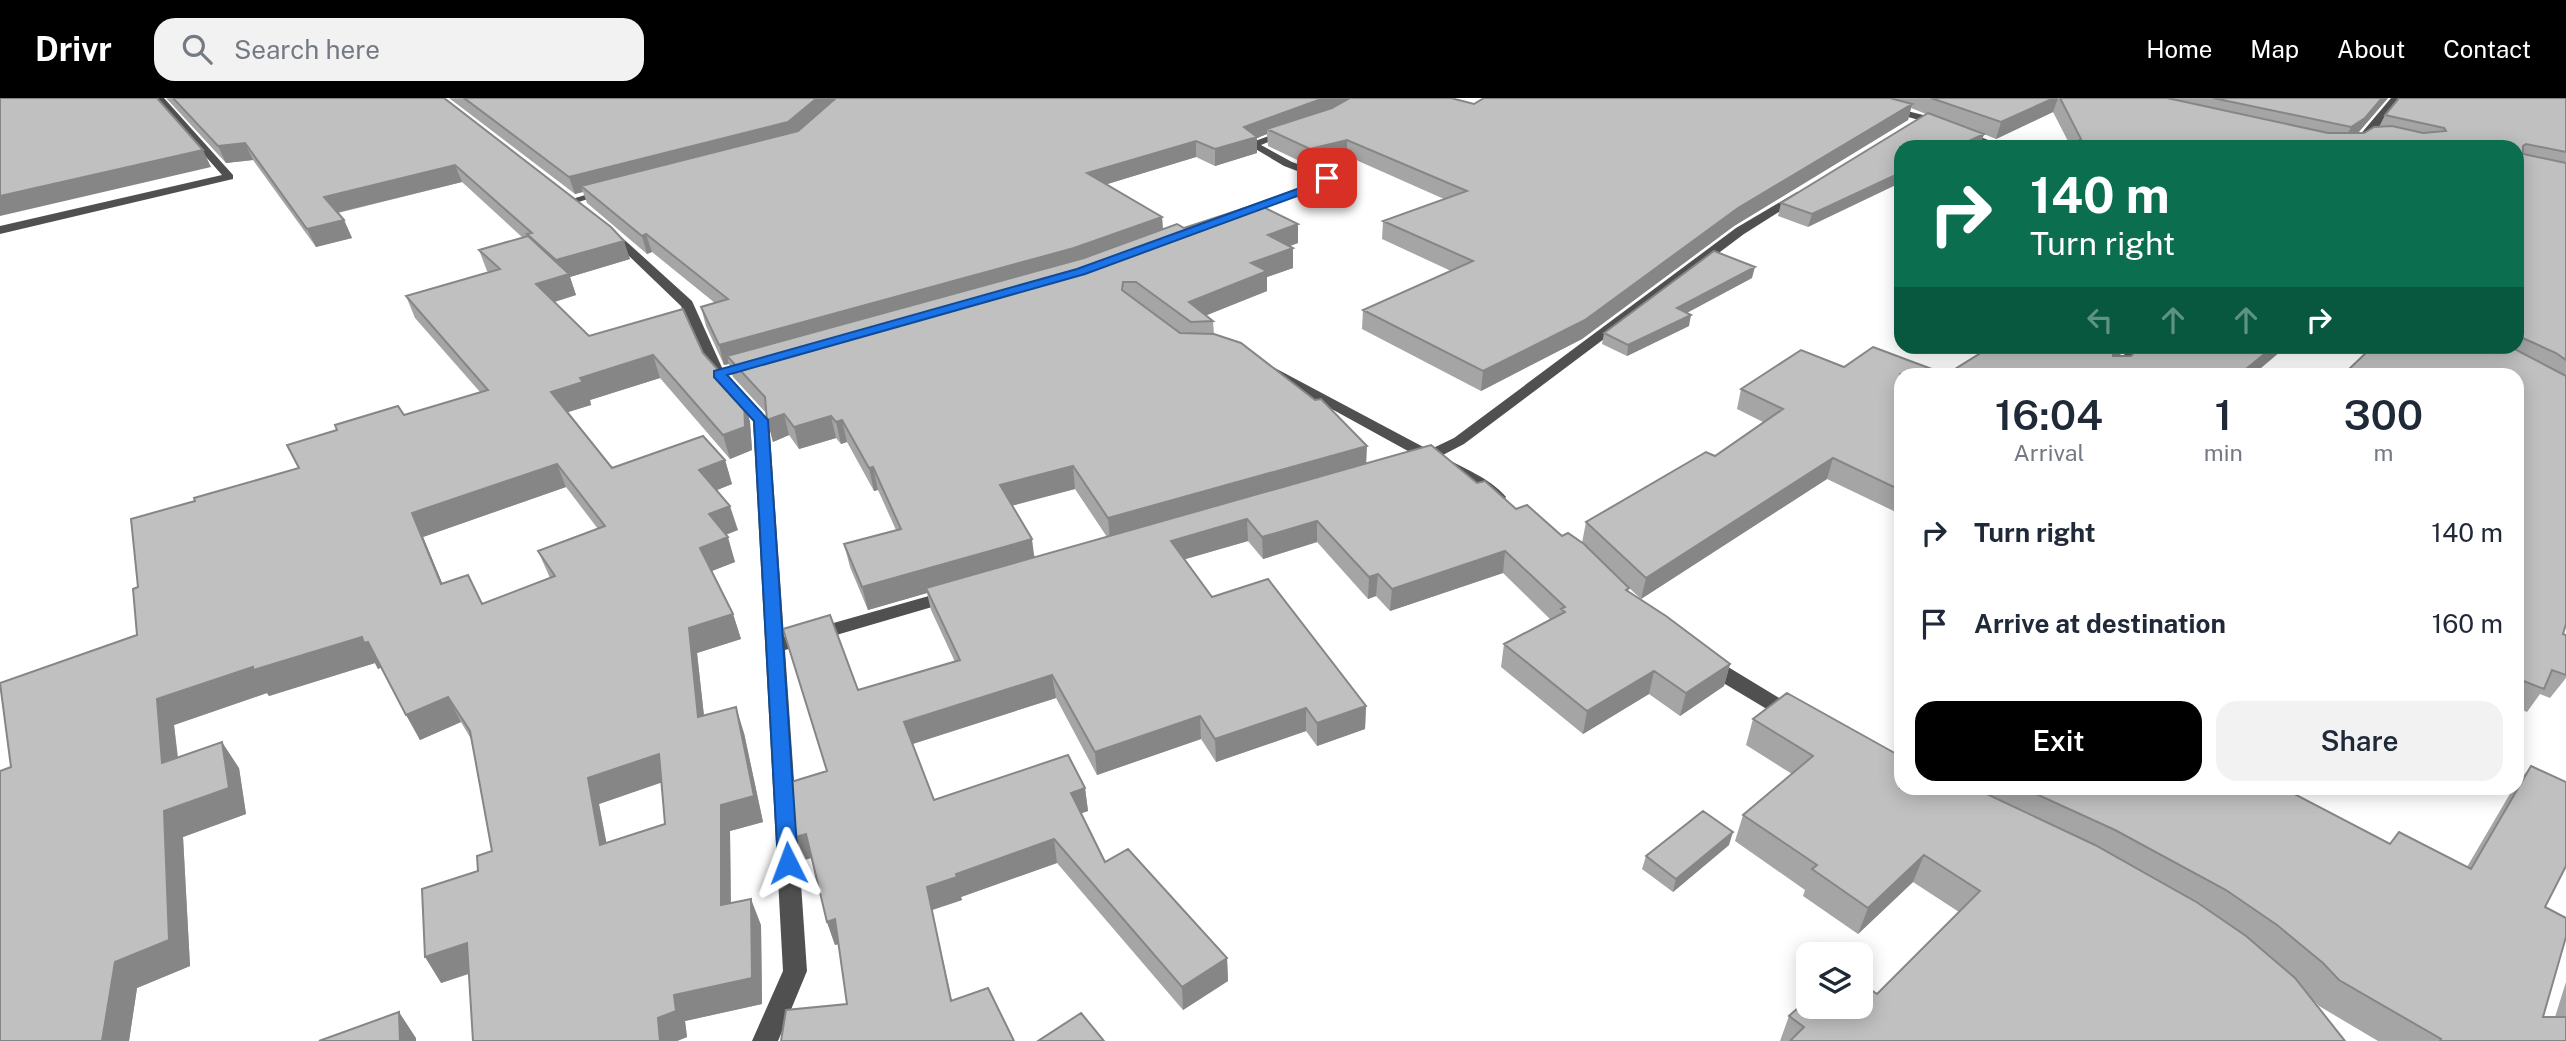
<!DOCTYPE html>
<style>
:root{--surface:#fff;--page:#f2f2f3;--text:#1f2937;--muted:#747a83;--accent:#000}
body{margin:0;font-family:"Public Sans",sans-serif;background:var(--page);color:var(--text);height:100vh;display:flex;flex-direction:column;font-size:26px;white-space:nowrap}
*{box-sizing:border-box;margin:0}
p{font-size:23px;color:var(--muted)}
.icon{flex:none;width:38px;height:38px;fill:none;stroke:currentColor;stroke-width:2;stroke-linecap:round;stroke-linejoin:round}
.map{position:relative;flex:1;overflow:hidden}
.details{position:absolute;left:1894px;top:270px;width:630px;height:427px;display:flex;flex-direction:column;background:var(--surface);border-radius:21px;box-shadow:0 4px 18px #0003}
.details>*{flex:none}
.banner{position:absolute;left:1894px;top:42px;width:630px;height:214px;border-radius:21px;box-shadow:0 4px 18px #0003;background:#0b6e4f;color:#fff;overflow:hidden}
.fabs{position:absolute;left:1796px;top:844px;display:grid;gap:14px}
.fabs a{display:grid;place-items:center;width:77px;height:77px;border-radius:14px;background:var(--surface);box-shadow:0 4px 18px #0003;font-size:35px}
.pin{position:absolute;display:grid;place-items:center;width:60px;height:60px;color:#fff;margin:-30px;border-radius:14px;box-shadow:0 4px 10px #0006}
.me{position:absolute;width:77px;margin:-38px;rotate:357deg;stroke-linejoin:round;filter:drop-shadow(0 0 5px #0008)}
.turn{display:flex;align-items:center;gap:24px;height:147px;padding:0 21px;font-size:32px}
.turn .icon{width:91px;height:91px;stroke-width:2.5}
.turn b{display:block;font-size:49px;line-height:60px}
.lanes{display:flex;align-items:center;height:66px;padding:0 21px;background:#0003;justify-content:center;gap:35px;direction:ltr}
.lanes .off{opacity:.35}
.eta{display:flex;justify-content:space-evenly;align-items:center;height:119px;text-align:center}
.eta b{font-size:42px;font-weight:600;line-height:49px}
.cta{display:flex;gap:14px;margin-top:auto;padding:14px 21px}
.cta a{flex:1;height:80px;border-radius:21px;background:var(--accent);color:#fff;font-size:28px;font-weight:600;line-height:80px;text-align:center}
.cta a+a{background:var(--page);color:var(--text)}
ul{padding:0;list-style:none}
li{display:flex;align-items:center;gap:21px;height:91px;padding:0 21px}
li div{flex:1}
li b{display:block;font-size:26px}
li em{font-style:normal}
header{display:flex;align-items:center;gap:42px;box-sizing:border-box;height:98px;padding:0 35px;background:var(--accent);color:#fff}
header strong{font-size:33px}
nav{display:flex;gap:38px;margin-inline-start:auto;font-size:24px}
.search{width:490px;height:63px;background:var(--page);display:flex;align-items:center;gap:18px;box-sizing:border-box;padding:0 24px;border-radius:21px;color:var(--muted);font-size:26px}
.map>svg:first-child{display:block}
</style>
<header>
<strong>Drivr</strong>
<div class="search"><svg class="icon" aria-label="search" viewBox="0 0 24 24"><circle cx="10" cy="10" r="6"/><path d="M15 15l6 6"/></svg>Search here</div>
<nav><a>Home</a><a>Map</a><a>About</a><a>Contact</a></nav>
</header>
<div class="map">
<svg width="2566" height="943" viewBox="0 0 2566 943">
<rect width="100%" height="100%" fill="#fff"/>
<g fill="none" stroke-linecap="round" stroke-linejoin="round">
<!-- minor -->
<path fill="#505050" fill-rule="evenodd" d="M154,0H164L233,77V81L0,136V128L222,77Z
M1839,0H1856L1927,18L2006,49H1991L1919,22Z
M2391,0H2401C2386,20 2370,49 2344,49L2359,38Z
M1287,31L1296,33L1261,47L1292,64L1331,78L1333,84L1242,117H1234V113L1321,82L1284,68L1247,46Z
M604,91L614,93L572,106L566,103Z
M1797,94L1807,96L1744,136L1464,346L1441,358C1463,370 1490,380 1506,399L1504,402H1492L1472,387L1429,364L1417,369L1411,367L1409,364L1417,358L1261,272L1268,268L1273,269L1429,352L1454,340L1736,130Z
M607,126L692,203L724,274L769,322L784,539L950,492L959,498L956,502L785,552L807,873L778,943H752L783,873L753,323L711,276L681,208L603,133L601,130Z
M2132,248H2147L2121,276H2107Z
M1710,558L1799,612L1802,617L1799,622H1785L1725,586L1701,564L1703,560Z"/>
</g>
<!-- wall -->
<path fill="#a5a5a5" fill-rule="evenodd" d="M166,0H444L630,161L570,179L576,197L555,204L589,238L703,255L744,301L750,324L752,352L730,361L660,280L590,302L591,307L567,314L612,370L725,362L732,386L717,392L738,432L726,437L735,464L711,473L733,516L741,541L697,555L704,618L744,635L763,724L730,733L731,805L761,827L762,906L685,923L687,939L677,943H473L469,876L441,885L478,773L492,753L471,641L461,624L420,642L382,569L378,571L375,565L269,598L267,595L174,627L178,659L239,670L246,716L183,739L190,868L137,890L129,943H0L11,669L137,537L138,489L195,403L299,370L404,317L480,294L415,220L406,198L489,174L487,173L479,152L523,140L462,84L338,115L344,122L352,140L316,149L253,62L226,65ZM566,389L598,431L538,453L550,480L482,506L442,485L423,439ZM661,684L665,726L606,745L599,706Z
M449,0H1451L1474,6L1484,0H2388L2358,35H2364L2379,29L2385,17L2566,0V526L2563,536L2566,537V580L2550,600L2540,596L2527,614L2516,609V276L2373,248H2516V49L2070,47L2053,14L1996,41L1984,36L1980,48L1978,49H1900L1808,129L1778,118L1781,105L1926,16L1911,10L1908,22L1734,128L1582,241L1481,293L1362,231L1363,212L1451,173L1382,141L1383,123L1444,101L1347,58L1310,68L1268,48L1267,36L1257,40V55L1215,68L1196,59L1107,86L1162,119L1163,131L1298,126V145L1290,148L1293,170L1267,179V193L1206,217L1213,223L1214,236L1367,365L1477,385L1516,411L1562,438L1582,445L1586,424L1715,358L1763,324L1737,311L1741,291L1844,269L1900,276V416L1827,381L1641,501L1627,488L1629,490L1628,494L1730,566L1724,588L1680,618L1649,596L1583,636L1501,569L1504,546L1551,522L1503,475L1390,513L1376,498L1368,501L1317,444L1263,461L1248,443L1185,461L1212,499L1366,608L1365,631L1317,648L1306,633L1216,664L1201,641L1097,677L1056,600L913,646L934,702L1085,690L1088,713L1081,715L1105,764L1227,860L1228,883L1183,912L1057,765L961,799L962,802L932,812L952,902L1014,943L847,906L839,846L835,847L827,824L812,760L804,762L827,673L858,592L955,564L931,512L927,495L868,512L850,469L844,446L896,432L878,392L874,393L847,344L841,346L836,340L799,351L789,337L773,344L767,316L733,279L729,266L724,267L706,228L701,209L715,205L652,154L647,156L587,105L583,94L575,96ZM1075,391L1107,439L1035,459L1012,407Z
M1752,180L1687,215L1689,228L1627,258L1602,246L1604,235Z
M1753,621L1900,690H2283L2390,746L2467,769L2511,694L2515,690H2516V687L2531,668L2545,809L2543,919H2555L2566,884V943H2378L2319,908L2304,892L2345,943H1780L1789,918L1877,896L1959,814L1913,784L1858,836L1803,798L1805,792L1735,743L1743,717L1792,676L1746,647Z
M1729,747L1673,794L1642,771L1646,758Z"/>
<!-- shaded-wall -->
<path fill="#868686" d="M817,0H838L792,41L581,88L583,94L575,96L569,79Z
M1324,0H1354L1322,17L1267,31V36L1257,40V55L1215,68V51L1244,29Z
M2054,0H2058L2053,14L1996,41L2001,24Z
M2382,0H2388L2357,36L2343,45L2351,29Z
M1912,6L1908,22L1734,128L1582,241L1481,293L1483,273L1738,110Z
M1984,36L1980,48L1978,49H1956Z
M1347,42V58L1310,68V51Z
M1196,43V59L1088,92L1087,75Z
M245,45L253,62L226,65L218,48Z
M203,52L211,69L0,118V98Z
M455,67L462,84L331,116L324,99Z
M1900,75V85L1808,129L1812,116Z
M1162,119L1163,137L1076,169L727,258L729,266L724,267L719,247Z
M344,122L352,140L316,149L307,131Z
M1298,126V145L1268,156V137Z
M646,136L652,154L647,156L642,138Z
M624,143L630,161L570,179L576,197L544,207L536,186L562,178L556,162Z
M1293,150V170L1267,179V193L1190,224L1189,204L1251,165Z
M1755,169L1752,180L1675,221L1677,210Z
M1691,217L1689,228L1627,258L1628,247Z
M2119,248H2128L2105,274L2113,255Z
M2274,248H2287L2254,276H2240Z
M653,257L660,280L590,302L591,307L559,317L551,294L580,280Z
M744,301L750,324L752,352L730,361L723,337Z
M784,316L789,337L773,344L767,322Z
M831,318L836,340L799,351L794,329Z
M842,322L847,344L841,346L836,324Z
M1367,348L1366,370L1110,443L1108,420Z
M1833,360L1827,381L1641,501L1646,480Z
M725,362L732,386L707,396L699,372Z
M557,366L566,389L423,439L453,511L441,486L412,415Z
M1073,368L1075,391L1004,410L1000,387Z
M873,369L878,392L874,393L869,370Z
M730,408L738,432L716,440L709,416Z
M1247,421L1248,443L1172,465L1171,443Z
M1317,423V444L1263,461L1262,439Z
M728,439L735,464L707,475L700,450Z
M1032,441L1035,465L926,490L927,495L868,512L862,489Z
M1505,453L1503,475L1390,513L1392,491Z
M1378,476L1376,498L1368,501L1369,479Z
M733,516L741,541L697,555L707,645L698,619L689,530Z
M362,539L368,544L382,569L378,571L375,565L269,598L267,595L174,627L181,691L162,665L157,601L253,569Z
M1730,566L1724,588L1680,618L1686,595Z
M1654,573L1649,596L1583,636L1587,613Z
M1052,577L1056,600L909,647L904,624Z
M448,599L461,624L420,642L406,617Z
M1366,608L1365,631L1317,648V625Z
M736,609L744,635L763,724L730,733L731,833L721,807V707Z
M1306,610V633L1216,664L1215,641Z
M1200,618L1201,641L1097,677L1095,654Z
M222,644L239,670L246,716L183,739L190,868L137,890L129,943H102L115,864L164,713Z
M659,656L669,682L599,706L612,773L600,747L588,680Z
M1085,690L1088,713L1074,718L1071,695Z
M1733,734L1729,747L1673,794L1676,781Z
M806,736L814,759L804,762L796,739Z
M1054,741L1057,765L961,799L962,802L932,812L957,926L927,789L956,776Z
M1924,757L1913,784L1858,836L1868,810Z
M751,801L761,827L762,906L685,923L687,939L677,943H660L658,920L674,897Z
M835,821L842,845L835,847L827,824Z
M467,845L482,871L441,885L425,859Z
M1227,860L1228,883L1183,912L1182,889Z
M399,914L416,940V943H400Z"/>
<!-- building -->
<path fill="#c0c0c0" stroke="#868686" stroke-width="2" fill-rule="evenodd" d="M0,0H157L203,52L0,98Z
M173,0H444L611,129L624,143L556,162L527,136L532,135L455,67L324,99L344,122L307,131L245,45L218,48Z
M464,0H817L788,24L569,79Z
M836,0H1324L1244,29L1257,39L1215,51L1196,43L1087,75L1162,119L1074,150L719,247L701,209L728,201L646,136L642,138L581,88L798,33Z
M1350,0H1451L1474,6L1484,0H1890L1912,6L1738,110L1585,222L1483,273L1363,212L1473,163L1383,123L1467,93L1347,42L1310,51L1267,31L1332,10Z
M1931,0H2054L2001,24Z
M2060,0H2167L2328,35H2364L2374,29L2392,28L2423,35L2446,33L2444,30L2385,17L2399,0H2566V54L2526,46L2523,48V56L2566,65V262L2556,255L2516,237V49H2067L2081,41Z
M2213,0H2382L2365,20L2351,29Z
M1928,15L1984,36L1956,49H1900V75L1812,116L1781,105Z
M1257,106L1298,126L1268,137L1293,150L1251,165L1267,173L1189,204L1213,223L1191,224L1136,184H1123L1122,192L1180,235L1214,236L1241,245L1315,302L1321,301L1367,348L1108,420L1073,368L1000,387L1032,441L862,489L844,446L901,431L873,369L869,370L842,322L836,324L831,318L794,329L784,316L767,322L765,299L727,258L1084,160L1177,126L1184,130Z
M528,138L569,176L536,186L589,238L683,211L703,255L744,301L745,329L723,337L653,257L580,280L583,284L551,294L612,370L703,338L725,362L699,372L730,408L709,416L728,439L700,450L733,516L689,530L698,619L736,609L754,698L721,707V807L751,801L752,880L674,897L676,913L658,920L660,943H473L467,845L425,859L422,791L478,773L477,758L492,753L470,633L448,599L406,617L368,544L364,545L362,539L253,572V569L157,601L162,665L222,644L229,690L164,713L169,842L115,864L102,943H0V673L11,669L0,585L137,537L133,491L138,489L131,421L195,403L194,400L299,370L287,347L337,332L335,327L398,308L404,317L488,292L406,198L500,171L479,152ZM557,366L605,428L538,453L555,478L482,506L468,477L441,486L412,415ZM659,656L665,726L600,747L588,680Z
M1714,153L1755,169L1677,210L1691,217L1628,247L1604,235Z
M1992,248H2119L2113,255V258H2131L2140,248H2274L2240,276H1947Z
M2373,248H2509L2566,278V526L2563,536L2566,537V577L2552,572L2544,591L2516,580V276H2344Z
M1873,249L1945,276H1900V392L1833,360L1646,480L1586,424L1706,354L1715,358L1783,311L1741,291L1801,252L1844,269Z
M1431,347L1477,385L1485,383L1516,411L1527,407L1562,438L1568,435L1584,446L1629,490L1626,492L1666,518L1730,566L1686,595L1654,573L1587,613L1504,546L1565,514L1561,511L1565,509L1505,453L1392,491L1378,476L1369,479L1317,423L1262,439L1247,421L1171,443L1212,499L1268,481L1366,608L1317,625L1306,610L1215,641L1200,618L1095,654L1052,577L904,624L934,702L1068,657L1085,690L1071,695L1105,764L1128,751L1227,860L1182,889L1054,741L956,776L957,779L927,789L951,903L988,890L1014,943H781L786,912L847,906L835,821L827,824L806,736L796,739L794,732L791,684L827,673L783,531L830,517L858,592L960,562L926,490Z
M1787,595L1900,658V690H1974L2095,747L2198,805L2246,838L2295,880L2345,943H1790L1804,929L1789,918L1808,901V908H1860V884L1877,896L1980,793L1924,757L1868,810L1812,771L1817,767L1743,717L1813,658L1753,621Z
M2531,668L2566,684V768L2545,809L2566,820V839L2543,919H2566V943H2440L2441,941L2339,882L2323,865L2277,827L2226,792L2115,732L2023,690H2283L2390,746L2399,734L2471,771Z
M1703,713L1733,734L1676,781L1646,758Z
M399,914L400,943H319Z
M1081,915L1104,943H1038Z"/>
<!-- route -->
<path fill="#1a73e8" stroke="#114b97" stroke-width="2" d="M1323,77H1331L1330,86L1085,176L727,277L768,322L798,765L795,770L788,772L781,770L778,765L754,323L714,279V273L1077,171L1322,82Z"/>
</svg>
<div class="fabs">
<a><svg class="icon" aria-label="layers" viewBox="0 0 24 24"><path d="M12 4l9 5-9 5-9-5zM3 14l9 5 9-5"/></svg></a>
</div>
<div class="pin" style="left:1327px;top:80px;background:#d93025"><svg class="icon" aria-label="arrive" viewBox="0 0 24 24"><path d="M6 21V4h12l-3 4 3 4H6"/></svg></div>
<svg class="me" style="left:788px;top:765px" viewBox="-20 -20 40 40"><path d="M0-17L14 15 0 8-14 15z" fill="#1a73e8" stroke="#fff" stroke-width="4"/></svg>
<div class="banner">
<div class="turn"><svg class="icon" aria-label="right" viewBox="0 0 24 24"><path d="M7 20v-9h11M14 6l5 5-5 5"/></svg><div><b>140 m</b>Turn right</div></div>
<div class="lanes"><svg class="icon off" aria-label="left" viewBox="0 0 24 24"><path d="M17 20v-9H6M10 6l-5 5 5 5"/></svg><svg class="icon off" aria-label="ahead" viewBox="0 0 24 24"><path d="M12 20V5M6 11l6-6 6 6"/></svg><svg class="icon off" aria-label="ahead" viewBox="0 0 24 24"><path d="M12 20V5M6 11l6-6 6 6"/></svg><svg class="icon" aria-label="right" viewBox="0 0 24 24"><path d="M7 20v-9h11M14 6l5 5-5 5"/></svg></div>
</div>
<section class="details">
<div class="eta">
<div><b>16:04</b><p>Arrival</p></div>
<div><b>1</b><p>min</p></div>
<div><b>300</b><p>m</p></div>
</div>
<ul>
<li><svg class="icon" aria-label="right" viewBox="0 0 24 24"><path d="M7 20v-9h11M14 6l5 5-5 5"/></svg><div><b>Turn right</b></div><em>140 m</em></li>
<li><svg class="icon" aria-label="arrive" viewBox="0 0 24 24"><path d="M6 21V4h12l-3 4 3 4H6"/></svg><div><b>Arrive at destination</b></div><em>160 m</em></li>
</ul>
<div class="cta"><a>Exit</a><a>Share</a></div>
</section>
</div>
